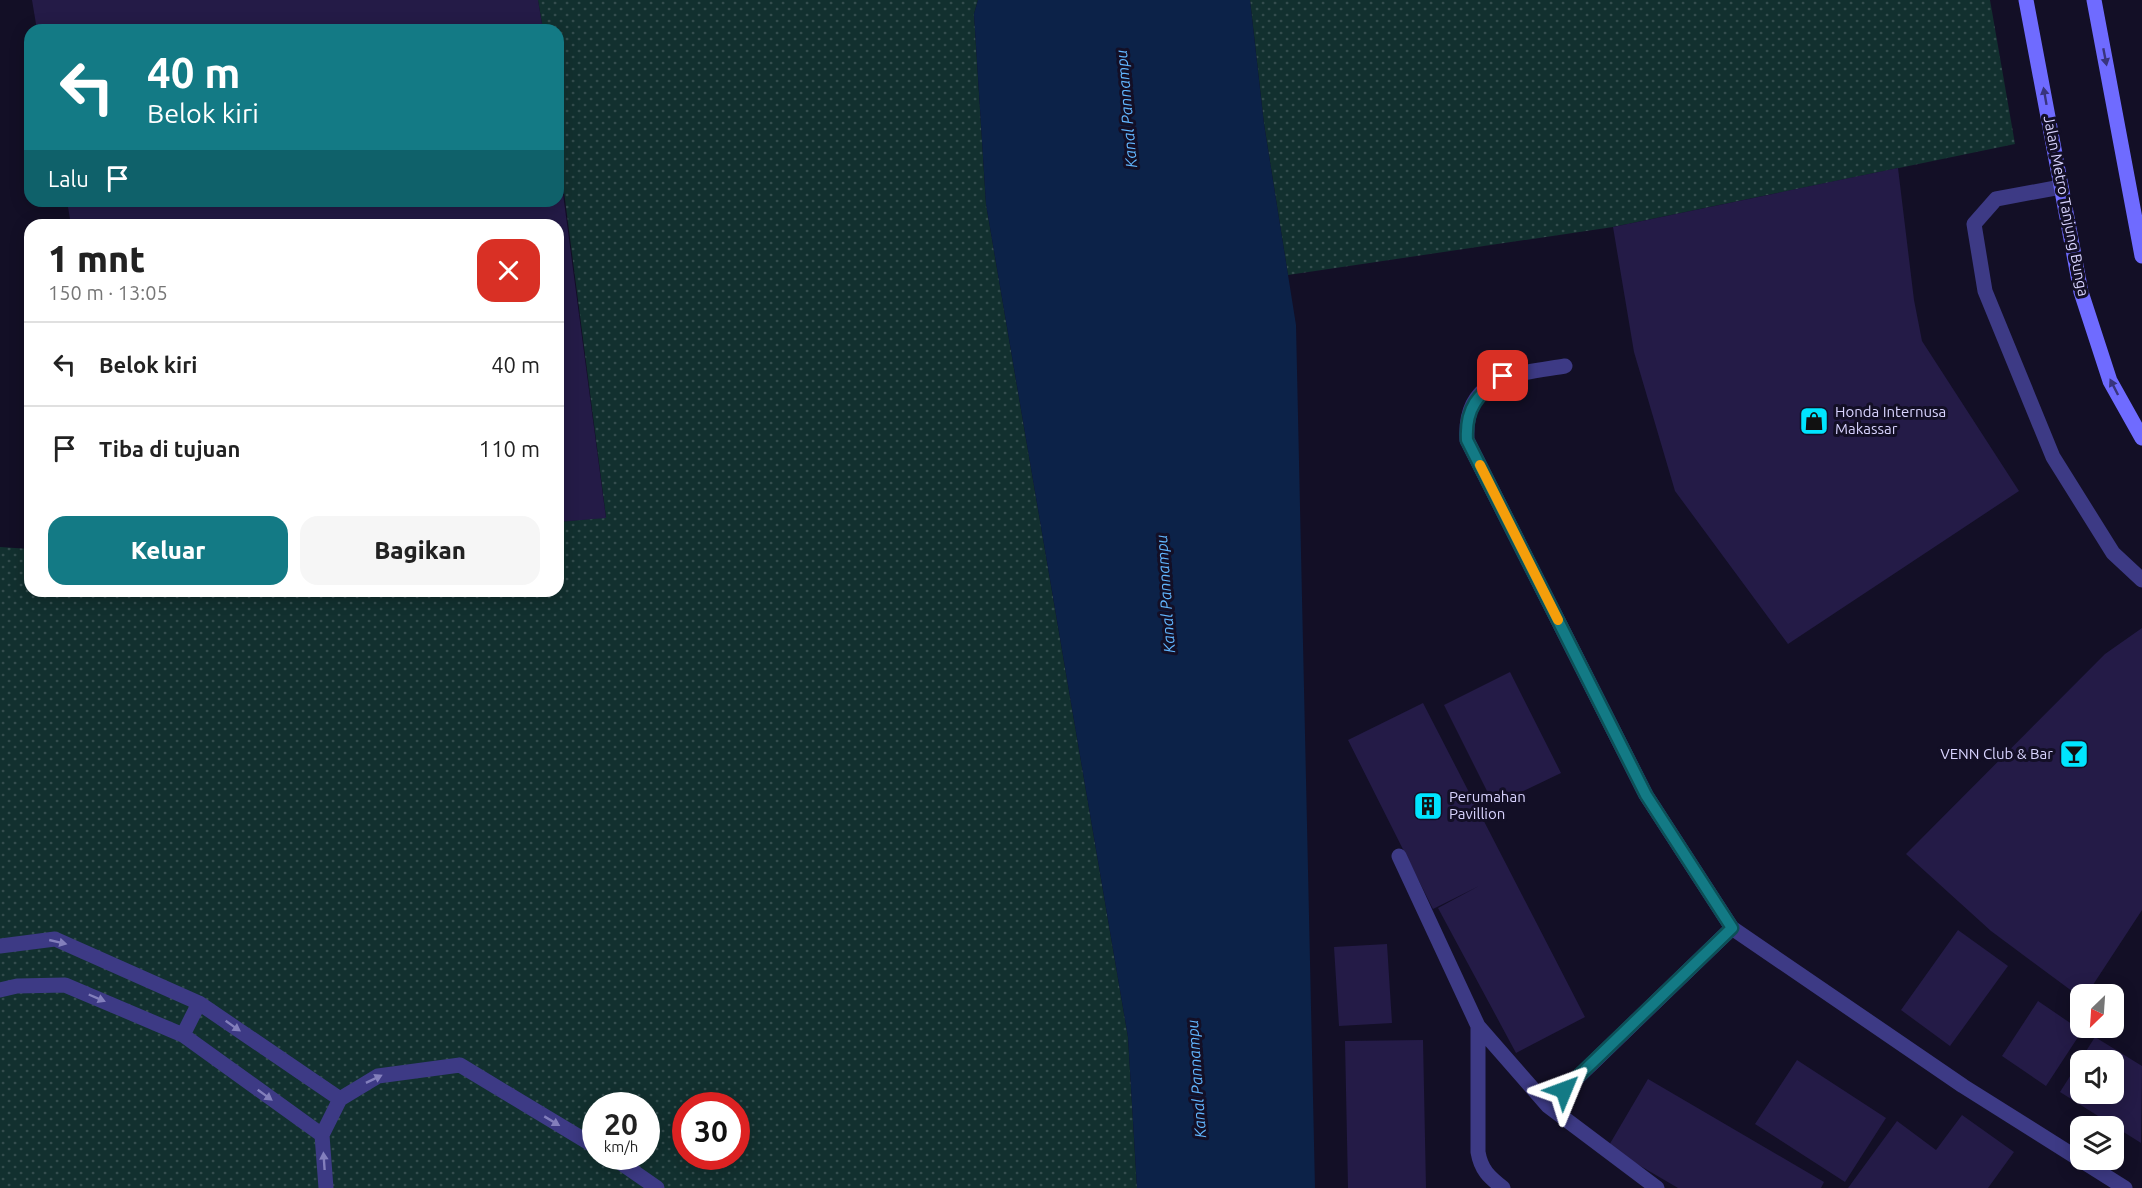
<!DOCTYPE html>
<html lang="id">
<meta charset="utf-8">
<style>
:root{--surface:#fff;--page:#f6f6f6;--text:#222;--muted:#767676;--line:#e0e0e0;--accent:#137a85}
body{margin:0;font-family:Ubuntu,sans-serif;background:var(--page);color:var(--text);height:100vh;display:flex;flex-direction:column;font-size:22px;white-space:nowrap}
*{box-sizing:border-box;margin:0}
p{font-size:20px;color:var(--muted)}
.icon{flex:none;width:33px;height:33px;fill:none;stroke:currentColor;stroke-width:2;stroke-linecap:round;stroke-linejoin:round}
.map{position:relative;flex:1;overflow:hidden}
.panel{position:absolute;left:24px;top:219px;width:540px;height:378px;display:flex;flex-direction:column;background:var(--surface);border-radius:18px;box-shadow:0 3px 15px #0003}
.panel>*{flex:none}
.hud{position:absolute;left:24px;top:24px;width:540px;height:183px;border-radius:18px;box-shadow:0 3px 15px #0003;background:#137a85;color:#fff;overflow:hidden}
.needle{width:39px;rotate:205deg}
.buttons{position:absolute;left:2070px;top:984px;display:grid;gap:12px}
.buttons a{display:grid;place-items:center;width:54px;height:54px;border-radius:12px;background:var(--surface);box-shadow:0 3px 15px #0003;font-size:30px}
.speed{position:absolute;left:582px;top:1092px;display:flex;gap:12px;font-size:30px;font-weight:700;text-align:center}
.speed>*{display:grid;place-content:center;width:78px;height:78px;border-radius:50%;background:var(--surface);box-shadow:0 3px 15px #0003;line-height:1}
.speed small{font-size:15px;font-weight:400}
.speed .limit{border:9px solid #d22;background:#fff;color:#111}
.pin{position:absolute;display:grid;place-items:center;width:51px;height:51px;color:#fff;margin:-26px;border-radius:12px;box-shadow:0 3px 9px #0006}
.me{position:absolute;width:66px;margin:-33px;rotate:46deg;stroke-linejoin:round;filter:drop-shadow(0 0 4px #0008)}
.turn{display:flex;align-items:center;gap:21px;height:126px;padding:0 24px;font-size:27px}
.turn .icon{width:78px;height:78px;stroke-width:2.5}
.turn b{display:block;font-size:42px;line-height:51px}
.then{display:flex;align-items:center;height:57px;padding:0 24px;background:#0003;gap:12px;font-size:22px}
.round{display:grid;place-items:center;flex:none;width:63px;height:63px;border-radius:18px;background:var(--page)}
.summary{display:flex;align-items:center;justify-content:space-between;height:102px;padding:0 24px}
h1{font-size:36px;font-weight:800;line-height:45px}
.action{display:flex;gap:12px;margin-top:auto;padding:12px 24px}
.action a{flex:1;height:69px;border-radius:18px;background:var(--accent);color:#fff;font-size:24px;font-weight:800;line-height:69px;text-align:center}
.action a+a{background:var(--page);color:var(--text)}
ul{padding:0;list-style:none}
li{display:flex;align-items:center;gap:18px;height:84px;padding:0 24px;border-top:2px solid var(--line)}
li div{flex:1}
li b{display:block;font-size:22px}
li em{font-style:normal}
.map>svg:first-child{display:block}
</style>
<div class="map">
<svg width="2142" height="1188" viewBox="0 0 2142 1188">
<defs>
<pattern id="grass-dots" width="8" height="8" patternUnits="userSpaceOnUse" patternTransform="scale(1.5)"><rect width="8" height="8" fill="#12302f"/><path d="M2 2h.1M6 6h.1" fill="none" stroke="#344d4e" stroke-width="1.8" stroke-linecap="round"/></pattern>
</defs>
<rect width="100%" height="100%" fill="#130f26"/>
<!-- grass -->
<path fill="url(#grass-dots)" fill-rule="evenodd" d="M538,0H978L974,14L986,204L1128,1037L1137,1188H0V547L30,549V591H558V522L606,517L558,145V30H543ZM596,1106H646V1156H596ZM686,1106H736V1156H686Z
M1250,0H1990L2015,144L1613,227L1288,275L1264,124Z"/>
<!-- water -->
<path fill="#0c2248" d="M978,0H1250L1264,124L1296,325L1315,1188H1137L1128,1037L986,204L974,14Z"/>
<!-- building -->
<path fill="#241b47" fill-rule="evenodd" d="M32,0H538L543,30H37Z
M558,156L606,518L558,522V225H71L67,201H558Z
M1898,168L1914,300L1922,341L2019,491L1788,644L1675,491L1634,352L1613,227Z
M2142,628V910L2087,994H2080V997L1991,931L1906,854L2105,654Z
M1510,672L1561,773L1494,805L1444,705Z
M1423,703L1585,1017L1516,1053L1438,908L1479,886L1433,909L1348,740Z
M1958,930L2008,966L1950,1046L1901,1010Z
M1387,944L1392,1023L1339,1026L1334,947Z
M2038,1001L2082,1031L2046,1086L2002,1056Z
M2095,1037L2142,1066L2141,1143L2060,1092ZM2080,1060H2114V1094H2080Z
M1423,1040L1426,1188H1348L1345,1041Z
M1797,1060L1886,1118L1845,1182L1755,1124Z
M1648,1079L1824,1182L1821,1188H1678L1608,1147Z
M1962,1115L2014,1152L1988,1188H1848L1897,1121L1936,1150Z"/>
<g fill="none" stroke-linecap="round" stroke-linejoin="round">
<!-- lane -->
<path stroke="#3d3a85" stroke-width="15" d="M2061,187L1996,199L1974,224L1985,291L2053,457L2113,553L2142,580"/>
<!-- street -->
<path stroke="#3d3a85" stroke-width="15" d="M1565,366C1517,374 1463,375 1467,440L1646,795L1732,928L1963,1086L2125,1188
M1399,856L1478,1026L1548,1106L1657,1188
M0,946L55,939L199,1003L340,1099
M0,990L17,986L65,985L183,1035L322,1135
M1478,1026V1152C1481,1170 1489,1177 1503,1188
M183,1035L199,1003
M1548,1106L1732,928
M611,1156L657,1188
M326,1188L322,1135L340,1099L378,1076L460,1065L596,1147"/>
<!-- secondary -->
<path stroke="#6f6bff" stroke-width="15" d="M2026,0L2081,292L2110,381L2142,438
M2094,0L2142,256"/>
</g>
<!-- one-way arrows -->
<defs><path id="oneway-solid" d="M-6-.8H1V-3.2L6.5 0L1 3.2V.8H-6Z" transform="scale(1.5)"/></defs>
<g fill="#38347d">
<use href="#oneway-solid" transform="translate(2105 57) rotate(79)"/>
<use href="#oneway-solid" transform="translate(2045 96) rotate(-100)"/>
<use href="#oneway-solid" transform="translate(2114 387) rotate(-117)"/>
</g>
<g fill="#837fbc">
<use href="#oneway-solid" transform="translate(58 942) rotate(13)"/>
<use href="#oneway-solid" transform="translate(97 998) rotate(23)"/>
<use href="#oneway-solid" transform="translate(233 1026) rotate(35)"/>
<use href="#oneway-solid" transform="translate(374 1079) rotate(-26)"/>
<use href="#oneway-solid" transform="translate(265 1095) rotate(36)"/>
<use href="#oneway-solid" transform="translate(552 1121) rotate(31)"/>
<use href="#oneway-solid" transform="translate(324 1161) rotate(-94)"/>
</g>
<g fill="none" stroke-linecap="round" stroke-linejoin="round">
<!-- route casing -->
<g stroke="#0c4f56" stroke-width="15">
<path id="route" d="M1503,376C1478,394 1465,408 1467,440L1646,795L1732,928L1564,1090"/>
</g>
<!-- route -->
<use href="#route" stroke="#137a85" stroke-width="10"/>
<!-- slow -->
<path stroke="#f59e0b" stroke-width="10" d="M1480,465L1558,620"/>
</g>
<!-- icons -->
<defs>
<g id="shop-square" transform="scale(1.5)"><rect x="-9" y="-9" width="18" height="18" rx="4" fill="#00e5ff" stroke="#130f26"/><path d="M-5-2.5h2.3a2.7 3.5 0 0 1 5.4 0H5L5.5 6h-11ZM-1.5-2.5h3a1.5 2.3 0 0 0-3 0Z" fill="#111"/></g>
<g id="bar-square" transform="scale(1.5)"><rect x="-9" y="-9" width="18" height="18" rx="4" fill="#00e5ff" stroke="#130f26"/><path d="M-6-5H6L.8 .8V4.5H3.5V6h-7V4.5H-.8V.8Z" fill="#111"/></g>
<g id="building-square" transform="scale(1.5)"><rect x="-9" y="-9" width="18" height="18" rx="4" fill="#00e5ff" stroke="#130f26"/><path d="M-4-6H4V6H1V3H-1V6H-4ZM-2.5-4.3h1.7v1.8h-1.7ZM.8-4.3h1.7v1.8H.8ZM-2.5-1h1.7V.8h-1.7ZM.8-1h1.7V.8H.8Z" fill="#111"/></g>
</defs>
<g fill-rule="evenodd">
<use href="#shop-square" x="1814" y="421"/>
<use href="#bar-square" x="2074" y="754"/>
<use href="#building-square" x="1428" y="806"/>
</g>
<g text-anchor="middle" stroke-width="6" stroke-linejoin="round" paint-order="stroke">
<!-- street labels -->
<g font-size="15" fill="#d9d4ff" stroke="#130f26">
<text transform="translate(2066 206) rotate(79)" y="5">Jalan Metro Tanjung Bunga</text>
</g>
<!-- poi labels -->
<g font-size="15" fill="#d9d4ff" stroke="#130f26" text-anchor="start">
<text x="1835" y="417">Honda Internusa<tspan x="1835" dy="17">Makassar</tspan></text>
<text x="2053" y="759" text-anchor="end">VENN Club &amp; Bar</text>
<text x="1449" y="802">Perumahan<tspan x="1449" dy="17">Pavillion</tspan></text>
</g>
<!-- water labels -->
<g font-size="16" font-style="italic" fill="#62b6ff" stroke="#130f26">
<text transform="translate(1126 109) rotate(-95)" y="6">Kanal Pannampu</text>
<text transform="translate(1165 594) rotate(-94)" y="6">Kanal Pannampu</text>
<text transform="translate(1196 1079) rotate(-94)" y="6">Kanal Pannampu</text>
</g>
</g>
</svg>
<div class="buttons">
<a><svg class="needle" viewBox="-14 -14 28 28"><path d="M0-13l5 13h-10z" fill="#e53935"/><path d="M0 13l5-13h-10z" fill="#767676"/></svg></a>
<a><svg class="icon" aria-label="sound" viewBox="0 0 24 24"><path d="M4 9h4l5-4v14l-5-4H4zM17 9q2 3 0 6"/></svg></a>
<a><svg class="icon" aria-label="layers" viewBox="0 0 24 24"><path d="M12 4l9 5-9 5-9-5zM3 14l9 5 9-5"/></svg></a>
</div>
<div class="speed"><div>20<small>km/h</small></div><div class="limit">30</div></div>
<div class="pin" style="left:1503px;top:376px;background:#d93025"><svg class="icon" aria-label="arrive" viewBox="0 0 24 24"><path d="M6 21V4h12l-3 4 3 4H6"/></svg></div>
<svg class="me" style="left:1564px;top:1090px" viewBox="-20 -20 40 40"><path d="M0-17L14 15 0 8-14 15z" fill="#137a85" stroke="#fff" stroke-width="4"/></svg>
<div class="hud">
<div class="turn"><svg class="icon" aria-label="left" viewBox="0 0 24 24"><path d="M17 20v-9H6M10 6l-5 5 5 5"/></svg><div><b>40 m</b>Belok kiri</div></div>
<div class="then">Lalu<svg class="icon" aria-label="arrive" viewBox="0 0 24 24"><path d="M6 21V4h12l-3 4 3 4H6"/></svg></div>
</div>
<section class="panel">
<div class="summary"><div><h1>1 mnt</h1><p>150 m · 13:05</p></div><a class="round" style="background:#d93025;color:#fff"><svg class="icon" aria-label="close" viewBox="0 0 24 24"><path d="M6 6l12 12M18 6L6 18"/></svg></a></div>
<ul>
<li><svg class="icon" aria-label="left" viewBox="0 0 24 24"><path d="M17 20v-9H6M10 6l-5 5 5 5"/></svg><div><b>Belok kiri</b></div><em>40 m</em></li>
<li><svg class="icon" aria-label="arrive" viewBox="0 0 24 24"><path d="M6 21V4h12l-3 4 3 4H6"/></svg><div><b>Tiba di tujuan</b></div><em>110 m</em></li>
</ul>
<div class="action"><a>Keluar</a><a>Bagikan</a></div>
</section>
</div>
